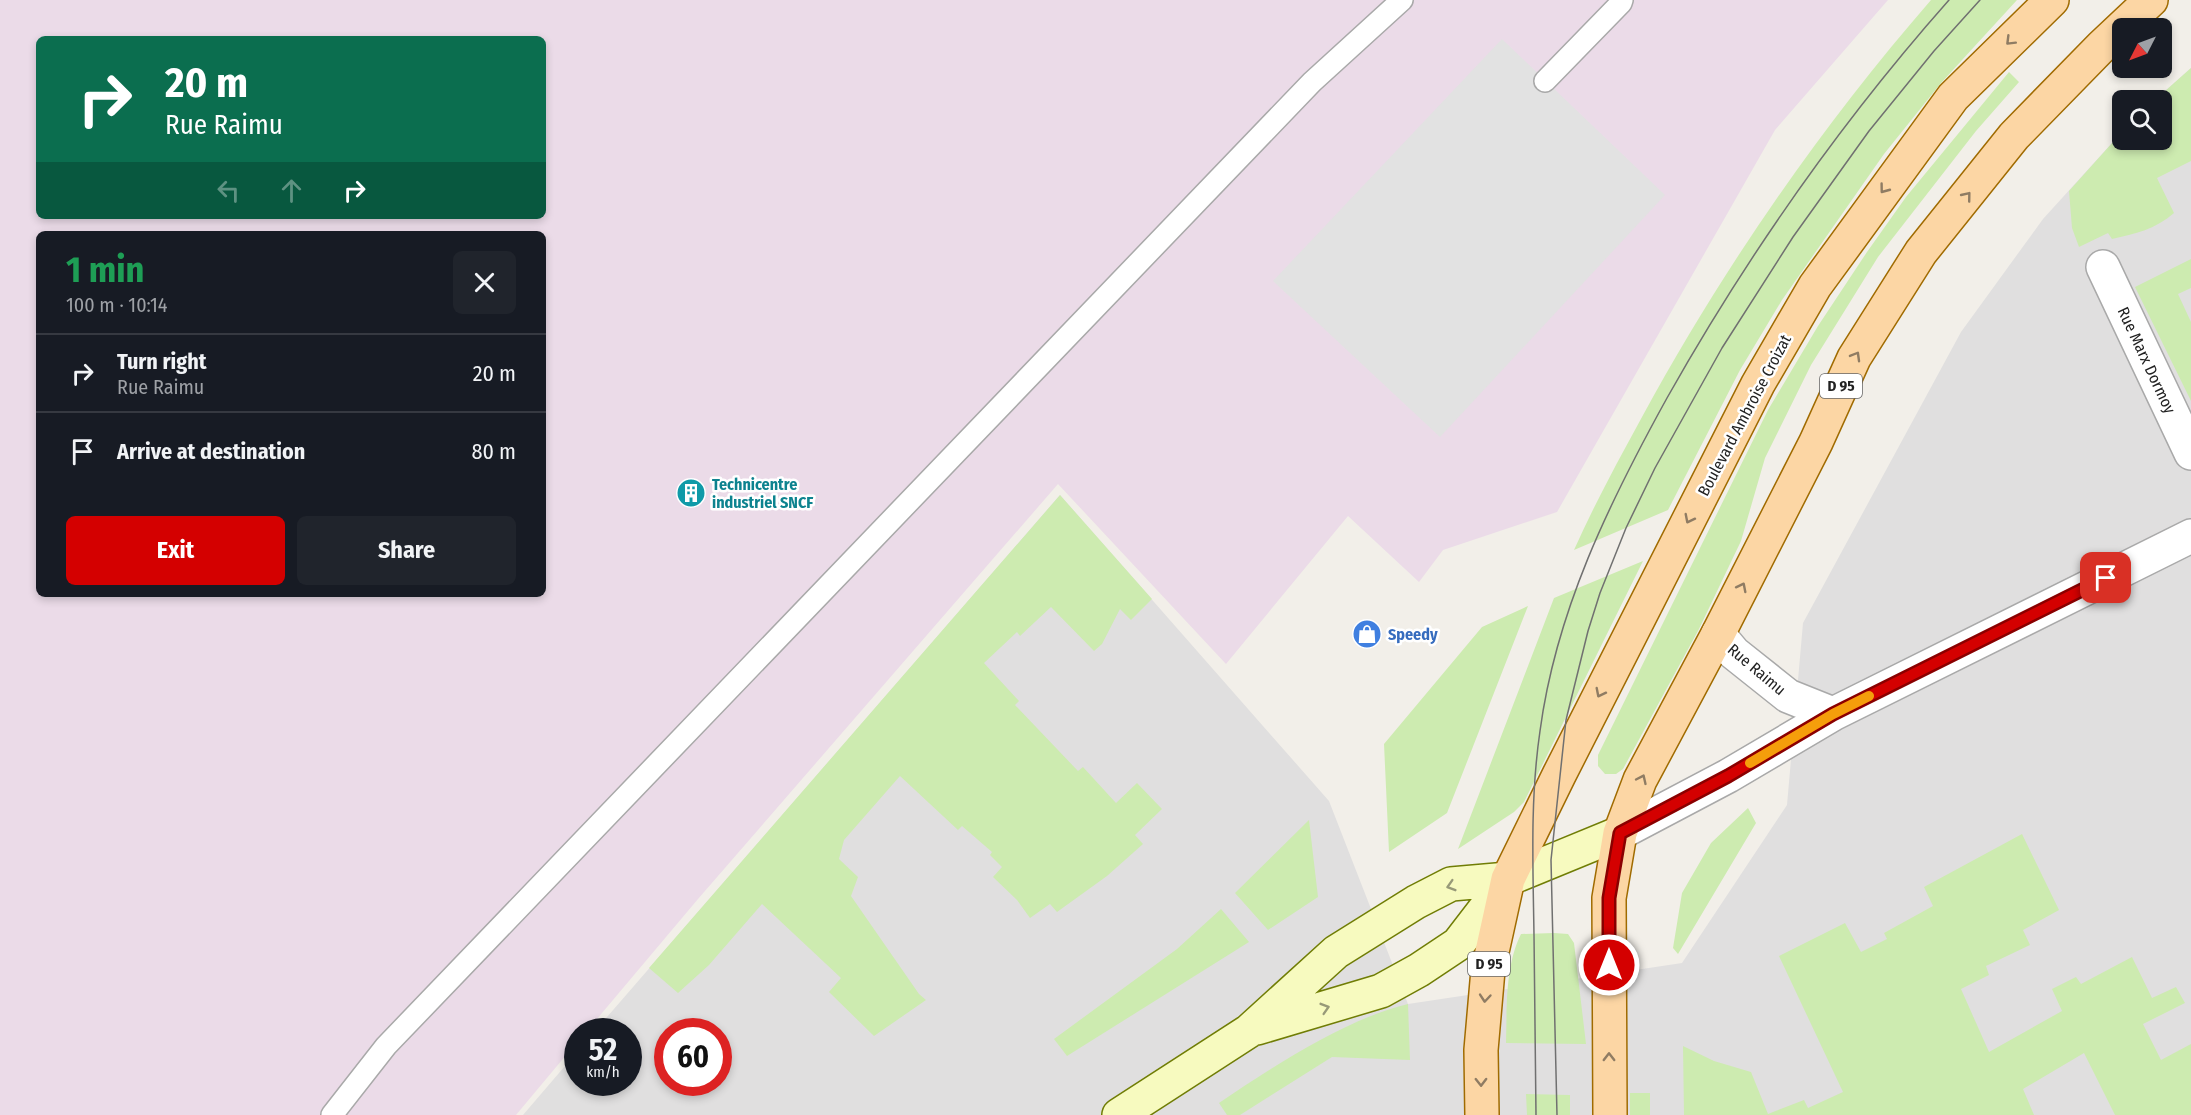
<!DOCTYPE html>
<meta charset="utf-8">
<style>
:root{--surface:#171b24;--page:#20242c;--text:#f1f3f6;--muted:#9ea1a6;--line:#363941;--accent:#d40000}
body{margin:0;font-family:"Fira Sans Condensed",sans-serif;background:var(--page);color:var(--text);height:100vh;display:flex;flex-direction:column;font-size:22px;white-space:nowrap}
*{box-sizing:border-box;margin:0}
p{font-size:20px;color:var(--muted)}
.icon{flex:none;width:33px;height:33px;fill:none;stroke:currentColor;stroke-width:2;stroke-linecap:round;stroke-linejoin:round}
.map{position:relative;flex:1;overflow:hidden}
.details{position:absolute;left:36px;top:231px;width:510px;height:366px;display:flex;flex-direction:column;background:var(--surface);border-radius:9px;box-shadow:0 3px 9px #0003}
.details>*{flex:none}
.hud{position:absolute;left:36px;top:36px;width:510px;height:183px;border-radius:9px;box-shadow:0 3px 9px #0003;background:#0b6e4f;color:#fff;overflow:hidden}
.needle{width:39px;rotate:228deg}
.tools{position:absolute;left:2112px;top:18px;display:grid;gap:12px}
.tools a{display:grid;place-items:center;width:60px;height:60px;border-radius:9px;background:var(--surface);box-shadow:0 3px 9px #0003;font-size:30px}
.speed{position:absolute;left:564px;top:1018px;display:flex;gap:12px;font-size:30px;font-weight:700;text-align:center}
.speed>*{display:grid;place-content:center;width:78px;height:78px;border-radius:50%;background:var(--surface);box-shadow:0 3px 9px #0003;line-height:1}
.speed small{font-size:15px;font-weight:400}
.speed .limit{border:9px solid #d22;background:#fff;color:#111}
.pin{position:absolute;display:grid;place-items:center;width:51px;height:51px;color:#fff;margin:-26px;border-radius:12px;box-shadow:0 3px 9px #0006}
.me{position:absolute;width:66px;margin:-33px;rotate:0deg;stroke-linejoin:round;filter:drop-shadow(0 0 4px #0008)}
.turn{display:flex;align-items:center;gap:21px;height:126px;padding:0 30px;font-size:27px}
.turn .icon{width:78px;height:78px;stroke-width:2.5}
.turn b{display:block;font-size:42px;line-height:51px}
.lanes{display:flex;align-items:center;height:57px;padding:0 30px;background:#0003;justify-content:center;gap:30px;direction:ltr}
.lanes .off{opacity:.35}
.round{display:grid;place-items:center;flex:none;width:63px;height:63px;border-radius:9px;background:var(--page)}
.overview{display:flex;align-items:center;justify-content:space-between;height:102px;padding:0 30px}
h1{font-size:36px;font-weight:700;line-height:45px;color:#1e9e55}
.primary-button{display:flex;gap:12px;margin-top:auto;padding:12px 30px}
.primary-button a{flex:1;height:69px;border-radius:9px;background:var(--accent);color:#fff;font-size:24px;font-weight:700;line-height:69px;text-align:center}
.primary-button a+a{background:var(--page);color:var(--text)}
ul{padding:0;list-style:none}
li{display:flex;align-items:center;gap:18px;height:78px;padding:0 30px;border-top:2px solid var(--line)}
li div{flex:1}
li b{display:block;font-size:22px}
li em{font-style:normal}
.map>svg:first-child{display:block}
</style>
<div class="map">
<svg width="2191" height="1115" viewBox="0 0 2191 1115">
<rect width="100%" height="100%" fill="#f2efe9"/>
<!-- residential -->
<path fill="#e0dfdf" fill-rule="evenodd" d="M2191,68V1115H523L577,1052L578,1083H628V1032H594L1060,495L1329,801L1408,1004L1682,963L1787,805L1803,623L1961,332L2043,219L2122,132V140H2162V100H2155ZM668,1032H718V1083H668Z"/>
<!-- industrial -->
<path fill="#ebdbe8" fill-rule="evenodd" d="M0,0H1888L1775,130L1557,512L1443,550L1419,582L1348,516L1226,664L1058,484L698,899L586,1032H578L577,1042L516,1115H0ZM39,39H543V216H39ZM39,234H543V594H39Z"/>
<!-- grass -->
<path fill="#cdebb0" d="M1931,0H2017L1941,83L1884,154L1782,300L1740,370L1668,510L1574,550C1594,505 1618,461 1642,417C1723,268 1820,128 1931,0Z
M2191,68V161L2157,178L2174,213C2156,229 2135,234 2112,239L2108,233L2079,247L2072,228L2069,191L2122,132V140H2162V100H2155Z
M2009,72L2019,82L1976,131L1878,257L1811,365L1765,458L1741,541L1699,629L1623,769L1616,774H1605L1598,766V755L1768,410L1818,326L1867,252L1906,197Z
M2191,259V288L2178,294L2191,322V401L2135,287Z
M1060,495L1152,599L1131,620L1120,609L1102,644L1094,651L1051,607L1020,636L1017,632L984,663L1019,701L1015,705L1078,771L1083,767L1116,803L1137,783L1162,809L1135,835L1143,844L1107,876L1057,912L1050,904L1030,918L1017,900L993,877L1002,867L990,855L992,852L962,826L958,830L900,776L844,840L839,859L858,877L851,896L919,994L926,1000L874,1036L829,992L841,978L762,904L709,965L678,993L649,968Z
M1643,561L1524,802L1514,812L1458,849L1554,598Z
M1528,606L1447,813L1389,852L1384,744L1482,627Z
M1748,808L1756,823L1678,954L1673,948L1682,893L1711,843Z
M1309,820L1318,897L1268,930L1235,893Z
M2022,834L2059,910L2023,930L2030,945L1986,966L1989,975L1961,989L1989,1052L2062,1011L2052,989L2076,977L2081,984L2132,957L2152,998L2176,987L2185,1003L2143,1024L2161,1060L2191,1044V1115H2115L2084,1053L2023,1089L2034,1115H1684L1683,1046L1714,1061L1751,1072L1768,1114L1804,1100L1808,1108L1843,1092L1779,956L1845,923L1861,952L1887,939L1884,933L1933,906L1924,887Z
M1221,909L1249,942L1067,1056L1054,1039L1177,949Z
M1554,933L1568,934L1574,943L1586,1044L1506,1043C1507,1007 1505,966 1521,934Z
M1408,1004L1410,1060L1332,1057L1240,1115H1227L1219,1103C1271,1068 1347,1018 1408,1004Z
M1630,1093H1650V1115H1630Z
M1526,1094L1570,1095V1115H1527Z"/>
<!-- parking -->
<path fill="#e2e2e2" d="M1502,39L1665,195L1440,437L1273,281Z"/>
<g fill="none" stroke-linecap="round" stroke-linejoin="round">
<!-- lane casing -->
<g stroke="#a9a9a9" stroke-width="24">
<path id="lane" d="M1545,81L1621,3L1622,0
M332,1115L386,1046L1312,82L1402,0"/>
</g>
<!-- street casing -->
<g stroke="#a9a9a9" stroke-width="36">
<path id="street" d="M2103,267L2191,453
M1718,634L1734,653L1788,696L1833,714
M1620,833L1728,776L1833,714L2191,536"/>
</g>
<!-- secondary casing -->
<g stroke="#707d05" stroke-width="36">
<path id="secondary" d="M1257,1028L1381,991L1419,970L1458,944L1508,879
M1119,1115L1249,1031L1336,952L1416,902L1451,884L1508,879L1620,833"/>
</g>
<!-- primary casing -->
<g stroke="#a06b00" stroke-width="36">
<path id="primary" d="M1482,1115L1481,1050L1488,970L1508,879L1559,775L1758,384L1815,286L1953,97L2052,0
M1610,1115L1609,898L1620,833L1640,780L1718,634L1816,442L1854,358L1921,252L2014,136L2102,46L2151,0"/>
</g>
<!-- lane -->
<use href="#lane" stroke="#fff" stroke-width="21"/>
<!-- street -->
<use href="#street" stroke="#fff" stroke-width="33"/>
<!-- secondary -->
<use href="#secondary" stroke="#f7fabf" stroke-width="33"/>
<!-- primary -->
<use href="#primary" stroke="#fcd6a4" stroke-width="33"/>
<!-- tram -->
<path stroke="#707070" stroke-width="1.5" d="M1536,1115C1535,1055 1535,995 1534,935C1533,867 1530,799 1540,731C1556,611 1609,503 1667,398C1747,256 1841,122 1949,0
M1557,1115L1551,860L1566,720L1588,631L1600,593L1626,528L1655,468L1722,348L1793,237L1869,131L1934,51L1980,0"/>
</g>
<!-- one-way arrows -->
<defs><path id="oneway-chevron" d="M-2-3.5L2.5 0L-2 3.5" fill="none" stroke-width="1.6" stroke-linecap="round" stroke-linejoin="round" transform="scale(1.5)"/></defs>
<g stroke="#8f7c63">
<use href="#oneway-chevron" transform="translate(2010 41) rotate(135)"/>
<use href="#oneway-chevron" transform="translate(1884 189) rotate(127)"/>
<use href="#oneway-chevron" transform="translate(1967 196) rotate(-51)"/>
<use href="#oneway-chevron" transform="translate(1856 356) rotate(-60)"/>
<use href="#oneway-chevron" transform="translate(1689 519) rotate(117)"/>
<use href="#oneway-chevron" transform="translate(1742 587) rotate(-63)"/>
<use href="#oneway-chevron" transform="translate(1600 693) rotate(117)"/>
<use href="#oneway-chevron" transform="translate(1642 779) rotate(-65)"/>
<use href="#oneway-chevron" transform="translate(1485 998) rotate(95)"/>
<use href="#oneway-chevron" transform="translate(1609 1057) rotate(-90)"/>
<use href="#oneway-chevron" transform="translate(1481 1082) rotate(89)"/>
</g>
<g stroke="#979978">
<use href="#oneway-chevron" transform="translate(1451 886) rotate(163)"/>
<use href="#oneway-chevron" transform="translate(1325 1008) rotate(-17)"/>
</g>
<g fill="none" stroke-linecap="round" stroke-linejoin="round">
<!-- route casing -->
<g stroke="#8a0000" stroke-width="15">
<path id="route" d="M1609,965V898L1620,833L1728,776L1833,714L2106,578"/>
</g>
<!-- route -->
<use href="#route" stroke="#d40000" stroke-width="10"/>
<!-- slow -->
<path stroke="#f59e0b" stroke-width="10" d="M1750,763L1833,714L1869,696"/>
</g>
<!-- icons -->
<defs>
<g id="building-disc" transform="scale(1.5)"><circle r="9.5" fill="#0f9aa8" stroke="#fff"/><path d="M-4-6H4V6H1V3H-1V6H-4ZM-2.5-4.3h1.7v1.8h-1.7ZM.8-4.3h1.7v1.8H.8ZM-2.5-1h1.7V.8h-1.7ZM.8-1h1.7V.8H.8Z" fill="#fff"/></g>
<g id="shop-disc" transform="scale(1.5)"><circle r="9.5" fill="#3f7fe0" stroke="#fff"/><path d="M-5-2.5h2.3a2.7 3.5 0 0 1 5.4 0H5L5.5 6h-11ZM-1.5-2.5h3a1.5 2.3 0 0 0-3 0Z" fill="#fff"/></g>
</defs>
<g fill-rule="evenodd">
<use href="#building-disc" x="691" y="493"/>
<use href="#shop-disc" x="1367" y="634"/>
</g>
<g text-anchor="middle" stroke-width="5" stroke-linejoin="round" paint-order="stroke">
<!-- shield labels -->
<g fill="#fff" stroke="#646464" stroke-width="1.5">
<rect x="1820" y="374" width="42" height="24" rx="4.5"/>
<rect x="1468" y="952" width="42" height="24" rx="4.5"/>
</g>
<g font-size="15" font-weight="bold" fill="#222">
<text x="1841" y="391">D 95</text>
<text x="1489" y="969">D 95</text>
</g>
<!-- street labels -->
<g font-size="16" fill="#222" stroke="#fff">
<text transform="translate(2147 360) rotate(65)" y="6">Rue Marx Dormoy</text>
<text transform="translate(1744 415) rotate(-62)" y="6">Boulevard Ambroise Croizat</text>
<text transform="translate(1757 669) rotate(40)" y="6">Rue Raimu</text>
</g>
<!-- culture labels -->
<g font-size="16" font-weight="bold" fill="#0d838f" stroke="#fff" text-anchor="start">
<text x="712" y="490">Technicentre<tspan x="712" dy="18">industriel SNCF</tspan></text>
</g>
<!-- shop labels -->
<g font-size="16" font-weight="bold" fill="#366cbe" stroke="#fff" text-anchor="start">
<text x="1388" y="640">Speedy</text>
</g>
</g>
</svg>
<div class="tools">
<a><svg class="needle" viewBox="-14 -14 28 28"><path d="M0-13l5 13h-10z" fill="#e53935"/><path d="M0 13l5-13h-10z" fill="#9ea1a6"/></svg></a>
<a><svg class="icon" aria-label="search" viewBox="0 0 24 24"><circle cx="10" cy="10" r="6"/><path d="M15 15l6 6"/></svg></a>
</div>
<div class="speed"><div>52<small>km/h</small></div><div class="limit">60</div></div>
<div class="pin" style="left:2106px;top:578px;background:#d93025"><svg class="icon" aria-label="arrive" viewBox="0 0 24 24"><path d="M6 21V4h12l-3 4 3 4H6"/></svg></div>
<svg class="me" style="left:1609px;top:965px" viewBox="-20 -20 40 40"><circle r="17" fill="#d40000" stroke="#fff" stroke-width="3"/><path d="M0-11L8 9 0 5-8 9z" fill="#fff"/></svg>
<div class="hud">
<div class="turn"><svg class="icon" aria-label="right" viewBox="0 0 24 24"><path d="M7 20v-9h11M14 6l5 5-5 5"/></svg><div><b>20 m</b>Rue Raimu</div></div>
<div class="lanes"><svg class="icon off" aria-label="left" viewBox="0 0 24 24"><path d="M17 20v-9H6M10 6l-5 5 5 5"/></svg><svg class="icon off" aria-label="ahead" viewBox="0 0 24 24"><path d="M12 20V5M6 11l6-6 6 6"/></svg><svg class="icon" aria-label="right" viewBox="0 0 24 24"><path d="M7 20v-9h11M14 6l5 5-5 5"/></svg></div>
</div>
<section class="details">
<div class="overview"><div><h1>1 min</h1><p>100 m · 10:14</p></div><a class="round"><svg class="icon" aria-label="close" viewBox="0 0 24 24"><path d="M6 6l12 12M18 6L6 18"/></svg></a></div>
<ul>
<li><svg class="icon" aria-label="right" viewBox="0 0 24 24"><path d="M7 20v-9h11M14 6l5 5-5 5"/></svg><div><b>Turn right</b><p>Rue Raimu</p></div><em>20 m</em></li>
<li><svg class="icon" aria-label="arrive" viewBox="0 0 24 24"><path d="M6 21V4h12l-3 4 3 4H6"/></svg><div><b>Arrive at destination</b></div><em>80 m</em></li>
</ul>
<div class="primary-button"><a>Exit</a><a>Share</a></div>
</section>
</div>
